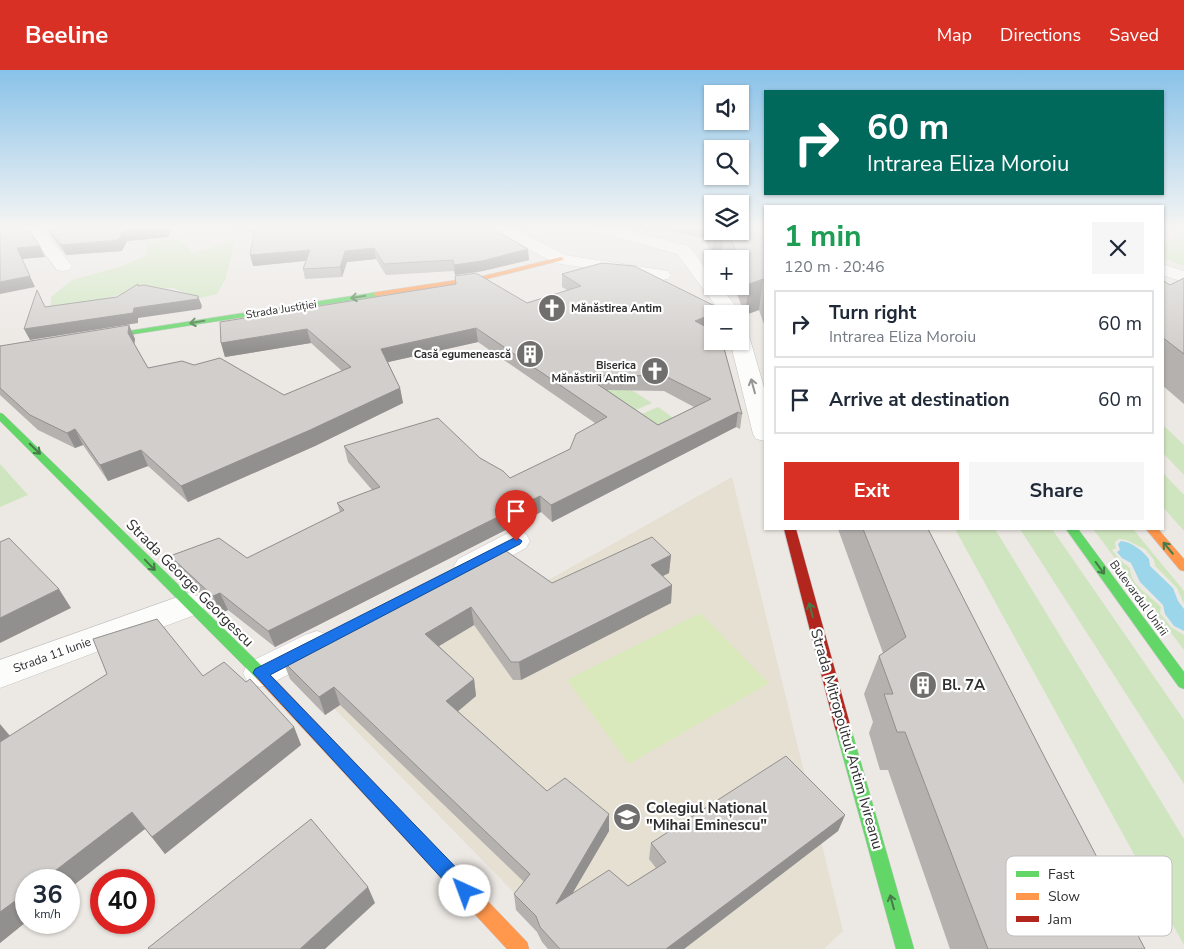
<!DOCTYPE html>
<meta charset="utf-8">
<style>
:root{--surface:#fff;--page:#f6f6f7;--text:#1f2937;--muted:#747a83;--line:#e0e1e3;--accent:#d93025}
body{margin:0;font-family:"Nunito Sans",sans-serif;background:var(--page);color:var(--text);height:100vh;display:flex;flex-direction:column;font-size:19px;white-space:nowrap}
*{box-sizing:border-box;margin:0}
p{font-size:16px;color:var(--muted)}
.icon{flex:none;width:28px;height:28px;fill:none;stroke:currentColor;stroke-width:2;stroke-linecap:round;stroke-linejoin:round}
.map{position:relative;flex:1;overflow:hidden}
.details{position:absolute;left:764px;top:135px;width:400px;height:325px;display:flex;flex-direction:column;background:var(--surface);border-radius:0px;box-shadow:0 1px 4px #0004}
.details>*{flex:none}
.top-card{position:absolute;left:764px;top:20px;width:400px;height:105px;border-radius:0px;box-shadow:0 1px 4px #0004;background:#00695c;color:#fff;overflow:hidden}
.controls{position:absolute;left:704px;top:15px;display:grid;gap:10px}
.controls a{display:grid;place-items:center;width:45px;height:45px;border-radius:0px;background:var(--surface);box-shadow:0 1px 4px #0004;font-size:25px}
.speed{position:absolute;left:15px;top:799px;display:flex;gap:10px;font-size:25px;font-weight:700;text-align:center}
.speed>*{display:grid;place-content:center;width:65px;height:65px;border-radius:50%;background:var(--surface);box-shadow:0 1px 4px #0004;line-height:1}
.speed small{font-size:12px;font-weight:400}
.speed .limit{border:8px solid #d22;background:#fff;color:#111}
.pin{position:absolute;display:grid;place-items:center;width:42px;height:42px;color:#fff;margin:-51px -21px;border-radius:50% 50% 50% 0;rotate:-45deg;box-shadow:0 0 5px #0007}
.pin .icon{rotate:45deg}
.me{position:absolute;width:55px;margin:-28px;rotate:317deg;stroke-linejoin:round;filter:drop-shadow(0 0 4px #0008)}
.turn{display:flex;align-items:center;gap:18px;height:105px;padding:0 20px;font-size:22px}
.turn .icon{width:65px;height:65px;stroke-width:2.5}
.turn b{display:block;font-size:35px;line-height:42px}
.round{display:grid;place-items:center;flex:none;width:52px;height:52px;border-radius:0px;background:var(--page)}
.head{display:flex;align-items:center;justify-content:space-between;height:85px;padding:0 20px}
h1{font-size:30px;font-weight:700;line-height:38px;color:#1e9e55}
.button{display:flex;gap:10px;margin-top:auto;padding:10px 20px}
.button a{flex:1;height:58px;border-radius:0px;background:var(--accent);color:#fff;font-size:20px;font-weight:700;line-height:58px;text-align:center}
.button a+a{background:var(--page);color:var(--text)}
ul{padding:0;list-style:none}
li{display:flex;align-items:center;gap:15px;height:68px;margin:0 10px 8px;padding:0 10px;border:2px solid var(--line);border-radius:0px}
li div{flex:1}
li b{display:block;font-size:19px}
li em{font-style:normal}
header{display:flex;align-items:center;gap:30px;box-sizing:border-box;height:70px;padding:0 25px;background:var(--accent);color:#fff}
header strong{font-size:24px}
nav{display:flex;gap:28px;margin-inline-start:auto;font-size:18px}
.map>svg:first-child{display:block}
</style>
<header>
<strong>Beeline</strong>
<nav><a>Map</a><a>Directions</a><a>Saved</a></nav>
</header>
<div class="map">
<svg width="1184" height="879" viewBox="0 0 1184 879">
<rect width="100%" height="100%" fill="#ece8e4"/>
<!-- education -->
<path fill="#e6e0d3" d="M732,407L843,861L824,879H569L329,633Z"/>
<!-- green -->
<path fill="#cfe5bf" d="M1184,161V196L1163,188L1162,175Z
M178,168L193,183L235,170L226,208L217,224L200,228L173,218L136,220L97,231L51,238V227L72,210L119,197L146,186L147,172Z
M608,305L652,333L636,340L622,339L597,309Z
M658,337L675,349L657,365L642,344Z
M1162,354L1184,375V405L1163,383Z
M0,394L28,425L0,437Z
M1162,402L1184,425V461L1163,437Z
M955,459H995L1184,769V875Z
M1020,459H1052L1184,650V714Z
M1093,459H1133L1184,521V534L1177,518L1155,496L1154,490L1145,479L1126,470L1119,469L1115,472L1116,478L1112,480L1120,490L1130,498C1130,515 1150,525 1161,537L1160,543L1171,557L1184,565V580Z"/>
<!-- pitch -->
<path fill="#d9e9bc" d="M700,543L769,613L629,694L567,610Z"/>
<!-- water -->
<path fill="#9bd6ea" d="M1121,471C1132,472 1143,481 1149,489L1150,496L1173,518L1178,531L1184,539V561L1174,556L1165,544L1163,535L1140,512L1131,493L1122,488L1117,482L1120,480L1118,474Z"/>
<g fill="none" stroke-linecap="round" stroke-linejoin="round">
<!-- street casing -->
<g stroke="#c5c4c4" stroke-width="1">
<path id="street" d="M26,158H42L72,196L69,200L63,201L57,200Z
M492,158H513L565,185L662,200L668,201L671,205L668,209L662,210L555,193L494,161Z
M592,158H619L689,176L712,207V216H720L742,244L740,246V244H722L677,184L594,161Z
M1162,194L1184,201V212L1162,205Z
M740,263L747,265L750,269L765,321V371L756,369L753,364L730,271H740Z
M516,461L526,464L530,471L526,478L480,503L469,506L458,503L454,496L458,489L506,464Z
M189,523L200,527L205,535L200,543L0,618V590Z
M317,561L329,565L334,574L329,583L272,613L260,617L248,613L243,603L248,593L305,565Z"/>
</g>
<!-- fast casing -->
<g stroke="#c5c4c4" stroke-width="1">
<path id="fast" d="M377,222H380V226L96,270L92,268L96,266Z
M0,343L3,344L267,601L269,605L267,609L262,611L257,609L0,351Z
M1066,459H1078L1184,602V619L1179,617Z
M843,652L848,653L851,658L914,879H896L835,658L838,653Z"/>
</g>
<!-- slow casing -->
<g stroke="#c5c4c4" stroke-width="1">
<path id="slow" d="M561,187L564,189L563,190L483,210L377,226L373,224L377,222L483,206Z
M1146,459H1158L1184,489V501L1180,500Z
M262,599L267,601L527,872L529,879H507L257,609L255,605L257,601Z"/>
</g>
<!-- jam casing -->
<g stroke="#c5c4c4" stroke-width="1">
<path id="jam" d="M784,459H796L851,658L848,663L843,664L838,663L835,658Z"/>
</g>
<!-- street -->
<use href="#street" fill="#fcfcfb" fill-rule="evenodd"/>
<!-- fast -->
<use href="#fast" fill="#63d668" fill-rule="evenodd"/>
<!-- slow -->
<use href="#slow" fill="#ff974d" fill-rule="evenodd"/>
<!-- jam -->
<use href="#jam" fill="#b3261e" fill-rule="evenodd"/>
</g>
<!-- wall -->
<path fill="#b4b1af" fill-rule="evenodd" d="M45,158H172L168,167L127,171L122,181L66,185Z
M235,158H492L529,190L483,201L455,205L454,201L386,205L376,189L347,192L342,207L305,209L303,199L306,191L253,196L254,163Z
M639,158H653L647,162Z
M657,158H712V161H740L765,158V257L759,240L745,245L734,216H740V189H724L722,182L712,186L705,168Z
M562,204L723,240V244H712L710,259L742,344L740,359L736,357L552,452L541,442L275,577L228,540L221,543L178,503L170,486L247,488L340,442L337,433L372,420L348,392L344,376L480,388L510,408L570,379L595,353L478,272L388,292L400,318L403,333L315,376L188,432L148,396L108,411L83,375L75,378L38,360L0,325V276L129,255L135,269L134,274L148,298L284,325L342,301L311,273L225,287L221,273L220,252L527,233L567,220L562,217ZM607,320L664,321L694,337L658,355Z
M1184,208V334L1162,315V210L1170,215Z
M838,459H928L1045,688L1145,879H950L888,700H880L869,663L873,652L864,624L879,586L883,583Z
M671,485L669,503L663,506L672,515L671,533L521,610H513L474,555L439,576L474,609L476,626L458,641L547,721L609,761L572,823L628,816L656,798L649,789L651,773L845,745L838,761L684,879H548L542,872L537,862L516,840L514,824L524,812L340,635L325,645L290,609L283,591L296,584V581L552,513Z
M203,606L294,657L301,675L165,784L145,759L26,810V852L0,873V655L10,666Z"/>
<!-- shaded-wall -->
<path fill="#92908e" d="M151,158H172L168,167L127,171L122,181L66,185L61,175L123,161Z
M647,158H653L647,162Z
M714,161H725L722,182L712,186Z
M40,176L45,187L22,189L17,178Z
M374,178L376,189L347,192L342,207L340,197L345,181Z
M528,179L529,190L483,201L455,205L454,195Z
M310,180L313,190L253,196L250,185Z
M30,206L35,217L0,224V212Z
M763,209L759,240L745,245L749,214Z
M198,226L202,236L201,239L138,248V253L30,270L24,259Z
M723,240V244H714Z
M712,244V258L694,265L695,251Z
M129,255L135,269L134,277L128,263Z
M476,258L478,272L384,293L381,279Z
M307,259L311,273L225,287L221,273Z
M400,318L403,333L315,376L188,432L181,416Z
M738,342L736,357L552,452L551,435Z
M75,359L83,375L75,378L67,363Z
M141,380L148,396L108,411L100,395Z
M540,426L541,442L275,577L268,561Z
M671,485L669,503L650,512L651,495Z
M672,515L671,533L521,610L519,592Z
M59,519L71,538L0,573V548Z
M220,523L228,540L221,543L213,526Z
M471,537L474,555L429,582L425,564Z
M474,609L476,626L450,648L446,631Z
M334,617L340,635L325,645L319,627Z
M0,654L15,672L0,673Z
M294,657L301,675L165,784L152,767Z
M132,742L145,759L69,819V810H43Z
M609,744V761L557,850L556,834Z
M845,745L838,761L684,879H666Z
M368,817L375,833L325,879H300Z
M26,823V852L0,873V842Z"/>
<!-- building -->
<path fill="#d1cecb" stroke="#92908e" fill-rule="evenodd" d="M0,158H27L40,176L17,178L30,206L0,212Z
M48,158H151L123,161L118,170L61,175Z
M255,158H492L528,179L482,191L454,195L453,190L384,194L374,178L345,181L340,197L303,199L310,180L250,185Z
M740,158H765V213L763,209L749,214L740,191V189H739L728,161H740Z
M602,193L634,196L723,240L712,244L695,251L712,260V271H722L742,344L738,342L551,435L540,426L268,561L220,523L213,526L170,486L219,468L247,488L344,440L337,433L380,417L344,376L438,348L480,388L503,401L510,408L570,379L576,364L607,347L476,258L381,279L400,318L310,360L181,416L141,380L100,395L75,359L67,363L30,345L0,318V276L129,255L128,263L148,298L182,291L194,295L220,288L284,325L351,297L307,259L221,273L220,252L456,214L455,206L476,203L527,233L581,216L562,204ZM584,305L665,306L711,329L658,355Z
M1184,208V284L1162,267V210L1170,215Z
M138,214V216L144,215L198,226V229L134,238L133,243L24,259L37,220L45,237L117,227Z
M863,459H928L1045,688L1145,879H988L905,662H897L884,624H893L879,586L906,567Z
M652,467L671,485L651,495L672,515L519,592H511L471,537L425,564L474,609L446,631L547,721L565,708L609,744L556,834L609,800L628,816L666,792L651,773L786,686L845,745L666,879H560L540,857L536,846L514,824L530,804L334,617L319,627L283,591L298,583L296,581L499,476L552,513Z
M9,468L59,519L0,548V472Z
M157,549L203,606L224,592L246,612L250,609L294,657L152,767L132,742L43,810H26V823L0,842V672L107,604L93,569Z
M311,749L368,817L300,879H149L148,878Z"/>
<!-- one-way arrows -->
<defs><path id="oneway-shaft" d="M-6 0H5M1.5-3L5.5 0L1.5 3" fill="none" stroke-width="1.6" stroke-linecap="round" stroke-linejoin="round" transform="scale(1.25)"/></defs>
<g stroke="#467a48">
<use href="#oneway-shaft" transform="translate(358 227) rotate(171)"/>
<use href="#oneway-shaft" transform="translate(197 252) rotate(171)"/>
<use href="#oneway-shaft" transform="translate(35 379) rotate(44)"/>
<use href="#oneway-shaft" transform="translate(1168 478) rotate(-130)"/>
<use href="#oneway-shaft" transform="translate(150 495) rotate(46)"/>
<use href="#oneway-shaft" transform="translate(1100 498) rotate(54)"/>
<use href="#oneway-shaft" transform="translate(811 540) rotate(-104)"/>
<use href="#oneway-shaft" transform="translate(892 832) rotate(-105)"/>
</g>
<use stroke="#959594" href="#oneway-shaft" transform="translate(753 316) rotate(-105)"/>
<!-- sky -->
<linearGradient id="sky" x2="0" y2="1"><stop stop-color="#89c2e9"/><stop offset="0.56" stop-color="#f6f5f3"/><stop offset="1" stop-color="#f6f5f3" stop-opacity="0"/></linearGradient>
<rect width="1184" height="281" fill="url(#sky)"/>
<!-- route -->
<path fill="#1a73e8" stroke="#114b97" d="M516,467L522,471L520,474L270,605L472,814L474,821L472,827L465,830L459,827L253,603L255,599Z"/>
<!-- icons -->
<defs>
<g id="church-disc" transform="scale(1.4375)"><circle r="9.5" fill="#706f6e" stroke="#fff"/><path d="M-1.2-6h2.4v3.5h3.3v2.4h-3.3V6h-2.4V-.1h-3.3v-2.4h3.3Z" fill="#fff"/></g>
<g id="building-disc" transform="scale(1.4375)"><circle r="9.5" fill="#706f6e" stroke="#fff"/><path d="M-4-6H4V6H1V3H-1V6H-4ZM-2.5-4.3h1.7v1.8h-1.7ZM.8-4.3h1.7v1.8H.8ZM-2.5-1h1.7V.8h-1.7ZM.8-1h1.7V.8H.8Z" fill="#fff"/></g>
<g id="school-disc" transform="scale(1.4375)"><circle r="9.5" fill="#706f6e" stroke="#fff"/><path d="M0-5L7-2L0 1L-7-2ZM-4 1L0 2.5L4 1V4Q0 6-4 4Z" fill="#fff"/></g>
</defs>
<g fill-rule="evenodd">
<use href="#church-disc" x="552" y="238"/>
<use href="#building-disc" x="530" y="284"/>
<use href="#church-disc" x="655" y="301"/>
<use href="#building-disc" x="923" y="615"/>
<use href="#school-disc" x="627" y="747"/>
</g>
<g text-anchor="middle" stroke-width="4.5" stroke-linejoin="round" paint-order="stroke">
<!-- far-poi labels -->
<g font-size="11" font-weight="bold" fill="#2e2e2e" stroke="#fff" text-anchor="end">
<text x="571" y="242" text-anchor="start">Mănăstirea Antim</text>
<text x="511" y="288">Casă egumenească</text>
<text x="636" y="299">Biserica<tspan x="636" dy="13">Mănăstirii Antim</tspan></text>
</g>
<!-- far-street labels -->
<g font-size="11" fill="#2e2e2e" stroke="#fff">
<text transform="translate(281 239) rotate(-9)" y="4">Strada Justiției</text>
</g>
<!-- street labels -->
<g font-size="12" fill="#2e2e2e" stroke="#fff">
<text transform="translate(1139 528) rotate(54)" y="4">Bulevardul Unirii</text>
<text transform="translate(52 585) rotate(-20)" y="4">Strada 11 Iunie</text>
</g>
<!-- near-street labels -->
<g font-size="15" fill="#2e2e2e" stroke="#fff">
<text transform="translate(190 513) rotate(45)" y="5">Strada George Georgescu</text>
<text transform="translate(847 669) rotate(74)" y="5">Strada Mitropolitul Antim Ivireanu</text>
</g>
<!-- near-poi labels -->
<g font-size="15" font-weight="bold" fill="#2e2e2e" stroke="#fff" text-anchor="start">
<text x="942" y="620">Bl. 7A</text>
<text x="646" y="743">Colegiul Național<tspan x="646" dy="17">"Mihai Eminescu"</tspan></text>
</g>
</g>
<!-- legend -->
<rect x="1006" y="786" width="166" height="80" rx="8" fill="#fff" stroke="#c0c0c0" stroke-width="1"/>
<rect x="1016" y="801" width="23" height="6" fill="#63d668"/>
<rect x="1016" y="823" width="23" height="7" fill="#ff974d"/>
<rect x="1016" y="846" width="23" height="6" fill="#b3261e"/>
<g font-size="14" fill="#2e2e2e">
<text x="1048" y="809">Fast</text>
<text x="1048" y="831">Slow</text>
<text x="1048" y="854">Jam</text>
</g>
</svg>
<div class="controls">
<a><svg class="icon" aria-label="sound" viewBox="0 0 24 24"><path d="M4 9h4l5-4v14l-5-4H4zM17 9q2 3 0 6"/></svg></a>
<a><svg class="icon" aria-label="search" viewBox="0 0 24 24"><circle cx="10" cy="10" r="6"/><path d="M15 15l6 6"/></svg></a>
<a><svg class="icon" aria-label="layers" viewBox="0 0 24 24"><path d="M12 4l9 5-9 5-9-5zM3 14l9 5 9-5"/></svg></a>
<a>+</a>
<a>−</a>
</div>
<div class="speed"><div>36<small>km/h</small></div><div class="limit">40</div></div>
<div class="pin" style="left:516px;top:471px;background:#d93025"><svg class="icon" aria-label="arrive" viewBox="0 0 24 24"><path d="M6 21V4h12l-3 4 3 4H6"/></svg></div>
<svg class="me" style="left:465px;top:821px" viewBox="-20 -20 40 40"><circle r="19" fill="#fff"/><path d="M0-13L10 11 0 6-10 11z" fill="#1a73e8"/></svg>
<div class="top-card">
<div class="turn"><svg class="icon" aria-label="right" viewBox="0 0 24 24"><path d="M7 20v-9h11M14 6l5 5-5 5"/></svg><div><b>60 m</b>Intrarea Eliza Moroiu</div></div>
</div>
<section class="details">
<div class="head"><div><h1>1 min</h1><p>120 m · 20:46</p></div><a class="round"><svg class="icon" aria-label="close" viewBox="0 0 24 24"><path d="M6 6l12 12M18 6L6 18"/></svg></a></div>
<ul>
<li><svg class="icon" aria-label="right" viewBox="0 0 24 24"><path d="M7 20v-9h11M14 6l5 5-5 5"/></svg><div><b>Turn right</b><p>Intrarea Eliza Moroiu</p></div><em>60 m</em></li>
<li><svg class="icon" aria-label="arrive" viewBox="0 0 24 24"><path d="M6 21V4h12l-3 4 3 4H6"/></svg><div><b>Arrive at destination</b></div><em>60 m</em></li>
</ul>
<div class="button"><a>Exit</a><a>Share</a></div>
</section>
</div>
